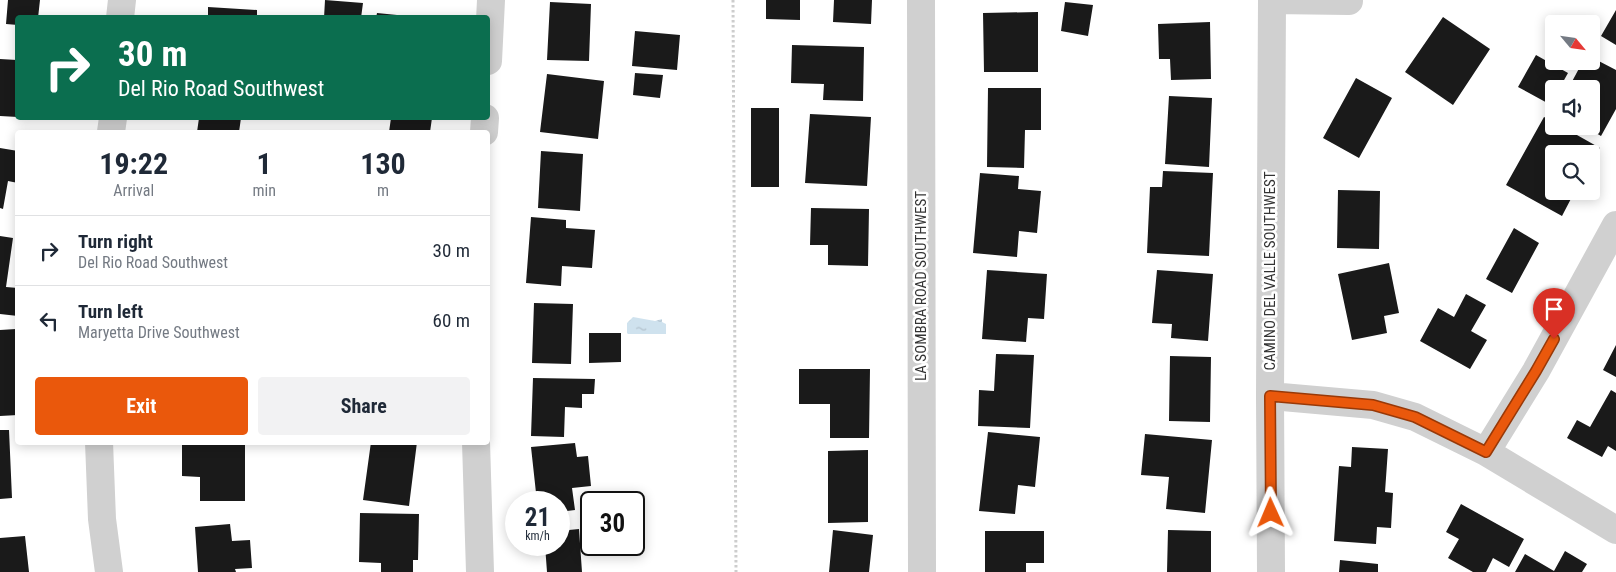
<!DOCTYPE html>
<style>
:root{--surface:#fff;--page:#f2f2f3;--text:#1f2937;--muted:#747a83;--line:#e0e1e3;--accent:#ea580c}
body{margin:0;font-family:"Roboto Condensed",sans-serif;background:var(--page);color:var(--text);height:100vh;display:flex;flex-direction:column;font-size:19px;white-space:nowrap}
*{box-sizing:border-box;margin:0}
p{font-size:16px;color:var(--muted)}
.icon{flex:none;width:28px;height:28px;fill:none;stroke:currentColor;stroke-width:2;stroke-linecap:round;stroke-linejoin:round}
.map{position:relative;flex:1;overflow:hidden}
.drawer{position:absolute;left:15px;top:130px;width:475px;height:315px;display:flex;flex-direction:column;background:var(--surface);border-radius:5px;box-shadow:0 2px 12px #0003}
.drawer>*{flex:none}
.hud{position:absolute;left:15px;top:15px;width:475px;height:105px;border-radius:5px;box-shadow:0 2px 12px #0003;background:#0b6e4f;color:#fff;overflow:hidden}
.needle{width:32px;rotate:119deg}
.fabs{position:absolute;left:1545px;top:15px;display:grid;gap:10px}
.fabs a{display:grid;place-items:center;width:55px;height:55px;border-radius:5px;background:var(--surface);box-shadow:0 2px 12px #0003;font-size:25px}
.speed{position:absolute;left:505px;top:491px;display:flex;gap:10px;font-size:25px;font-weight:700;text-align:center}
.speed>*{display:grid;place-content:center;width:65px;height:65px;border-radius:50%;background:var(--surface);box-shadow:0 2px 12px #0003;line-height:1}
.speed small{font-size:12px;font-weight:400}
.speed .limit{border:2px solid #111;border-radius:8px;background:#fff;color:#111}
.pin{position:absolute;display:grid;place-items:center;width:42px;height:42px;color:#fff;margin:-51px -21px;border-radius:50% 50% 50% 0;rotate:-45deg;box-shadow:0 0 5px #0007}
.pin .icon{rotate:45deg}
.me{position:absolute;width:55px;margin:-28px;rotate:359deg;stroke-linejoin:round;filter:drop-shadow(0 0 4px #0008)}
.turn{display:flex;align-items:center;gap:18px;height:105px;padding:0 20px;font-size:22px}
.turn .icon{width:65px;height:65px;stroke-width:2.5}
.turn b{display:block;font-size:35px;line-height:42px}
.eta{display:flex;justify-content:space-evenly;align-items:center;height:85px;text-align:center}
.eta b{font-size:30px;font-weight:700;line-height:35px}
.cta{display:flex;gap:10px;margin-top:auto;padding:10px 20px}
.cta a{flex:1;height:58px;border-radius:5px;background:var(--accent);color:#fff;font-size:20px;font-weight:700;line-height:58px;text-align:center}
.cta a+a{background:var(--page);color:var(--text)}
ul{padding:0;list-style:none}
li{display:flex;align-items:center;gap:15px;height:70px;padding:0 20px;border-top:1px solid var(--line)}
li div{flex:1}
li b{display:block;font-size:19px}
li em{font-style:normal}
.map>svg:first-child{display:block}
</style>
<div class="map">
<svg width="1616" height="572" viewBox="0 0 1616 572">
<defs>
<pattern id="water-ripples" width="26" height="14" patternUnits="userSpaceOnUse" patternTransform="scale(1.25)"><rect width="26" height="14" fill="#cfe2ee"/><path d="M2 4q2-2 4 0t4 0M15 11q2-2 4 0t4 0" fill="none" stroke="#b2c2cd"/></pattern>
</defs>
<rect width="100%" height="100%" fill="#fff"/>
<!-- water -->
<path fill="url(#water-ripples)" d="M633,317L655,321L662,319V322L666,324V334H628L627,333V323Z"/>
<!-- building -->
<path fill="#1a1a1a" d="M8,0H40L38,18H18V25L6,24Z
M325,0L363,3L361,18H324Z
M766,0H800V20L766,19Z
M834,0H872L871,24L833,22Z
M550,2L591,4L589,61L547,60Z
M1065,2L1093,5L1088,36L1061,31Z
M208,7L257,10V18H208Z
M1616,10V45L1601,36Z
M1038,12V72H984L983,13Z
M377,13L407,16V18H376Z
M1443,17L1490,49L1453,105L1405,72Z
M1210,22L1211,79L1171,80L1170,59H1159L1158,24Z
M635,31L680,35L677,70L632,66Z
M792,45L864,47L863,101L823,100L824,84L791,83Z
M1536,55L1568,73L1559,89H1554V99L1551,105L1518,87Z
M1591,57L1616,70V109L1601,136L1584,126H1591V89H1568L1583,61H1591Z
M0,59L17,60L15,91H18V117L0,116Z
M635,73L663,75L660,98L633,95Z
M547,74L604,81L598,139L540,132Z
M1356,78L1392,98L1359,158L1323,138Z
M988,88H1041V130H1025L1024,168L987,167Z
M1169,96L1212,98L1209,167L1165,164Z
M751,108H779V187H751Z
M810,114L871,117L867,186L805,183Z
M1544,117L1554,122V126H1561L1600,148L1591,163V154H1554V191H1575L1562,216L1506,185Z
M199,118H241L239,132H197Z
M391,118H432L430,132H389Z
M0,148L18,151V183L8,181L3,209L0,208Z
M541,151L583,154L580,211L538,208Z
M1163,171L1213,173L1209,256L1147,253L1150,187H1162Z
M980,173L1019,176L1018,189L1041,191L1037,233L1019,231L1017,257L973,253Z
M1338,190L1380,191L1379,249L1337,248Z
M811,208L869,209L868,266L828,265V245H810Z
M531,217L566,220V228L595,230L592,268L562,266L561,286L526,283Z
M1514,228L1539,243L1512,293L1486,279Z
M0,236L13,238L6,287L18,288V316L0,314Z
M1389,263L1399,313L1384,316L1387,333L1352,340L1338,274Z
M987,270L1047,274L1044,319L1028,318L1026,342L982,339Z
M1157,270L1213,274L1208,341L1171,338L1172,324L1152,323Z
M1466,294L1486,305L1471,331L1487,340L1470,369L1420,341L1438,308L1454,317Z
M534,303L573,304L571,364L532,363Z
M16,329L18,415L0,416V330Z
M589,333H621V362L589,363Z
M1616,345V377L1603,370Z
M996,354L1034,355L1030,428L978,426L979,390L994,391Z
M1170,356L1211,357L1210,422L1169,421Z
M799,369H870L869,438H830V404H799Z
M533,378L595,379L594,394H582V408L565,407L564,437L531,436Z
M1611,390L1616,393V451L1608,446L1602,457L1567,438L1577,420L1590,427Z
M0,430H9L12,498L0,499Z
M988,432L1040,437L1035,487L1018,485L1015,514L979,511Z
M1145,434L1212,440L1205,513L1166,509L1169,477L1141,475Z
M182,442L245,443V501H200V477L182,476Z
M371,442H417L409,506L363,500Z
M575,443L577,457L588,456L591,486L572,488L575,510L559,512V502H537L531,447Z
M1352,447L1388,449L1385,492L1393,493L1391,528L1377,527L1376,544L1334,541L1339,466L1351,467Z
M868,450V522L828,523V451Z
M1461,504L1524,539L1509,567L1493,558L1486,572H1473L1448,558L1459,539L1446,532Z
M360,513L419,514L418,560H413V572H381V563L359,562Z
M230,524L232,541L250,540L252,568L235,569L236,572H198L195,527Z
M579,529L582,572H547L545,545H559V531Z
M833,530L873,535L869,572H829Z
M1168,530L1211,531V572H1167Z
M985,531H1044V563H1026V572H985Z
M25,536L29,572H0V538Z
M1565,551L1587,564L1582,572H1515L1525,554L1554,571Z
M1340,560L1378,564V572H1339Z"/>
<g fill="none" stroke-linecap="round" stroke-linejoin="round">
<!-- path -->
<path stroke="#cdcdcd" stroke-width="3" stroke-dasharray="2.5 2.5" stroke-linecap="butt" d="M733,0L736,572"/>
<!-- minor -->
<path stroke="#d0d0d0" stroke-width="28" d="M921,0L922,572
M1272,0L1349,1
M120,18L122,0
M488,61L491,0
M111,132L113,118
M484,132L485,118
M1270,396L1373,405L1415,417L1486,452L1616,530
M99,442L102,519L109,572
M476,442L480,572
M1486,452L1536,371L1616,225
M1271,572L1270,396L1272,0"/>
</g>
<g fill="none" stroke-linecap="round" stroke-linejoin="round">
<!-- route casing -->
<g stroke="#983908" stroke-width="12">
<path id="route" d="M1271,513L1270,396L1373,405L1415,417L1486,452L1536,371L1554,339"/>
</g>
<!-- route -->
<use href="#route" stroke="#ea580c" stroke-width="9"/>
</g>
<g text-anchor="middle" stroke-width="5" stroke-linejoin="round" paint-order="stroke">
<!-- street labels -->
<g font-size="15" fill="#333" stroke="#fff">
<text transform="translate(1270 271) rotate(-90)" y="5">CAMINO DEL VALLE SOUTHWEST</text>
<text transform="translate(921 286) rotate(-90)" y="5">LA SOMBRA ROAD SOUTHWEST</text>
</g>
</g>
</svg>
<div class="fabs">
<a><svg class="needle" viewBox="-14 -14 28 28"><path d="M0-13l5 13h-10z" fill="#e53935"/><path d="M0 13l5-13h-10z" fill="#747a83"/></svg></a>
<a><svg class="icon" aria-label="sound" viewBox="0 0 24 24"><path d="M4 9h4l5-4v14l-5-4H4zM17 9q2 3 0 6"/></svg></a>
<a><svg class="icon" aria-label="search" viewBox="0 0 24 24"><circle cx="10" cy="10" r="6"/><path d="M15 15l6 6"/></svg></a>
</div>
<div class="speed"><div>21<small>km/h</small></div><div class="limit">30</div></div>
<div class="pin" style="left:1554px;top:339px;background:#d93025"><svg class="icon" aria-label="arrive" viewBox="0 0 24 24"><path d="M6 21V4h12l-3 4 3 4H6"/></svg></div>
<svg class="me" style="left:1271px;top:513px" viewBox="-20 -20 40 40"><path d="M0-17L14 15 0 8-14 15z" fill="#ea580c" stroke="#fff" stroke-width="4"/></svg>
<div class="hud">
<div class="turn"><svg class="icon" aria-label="right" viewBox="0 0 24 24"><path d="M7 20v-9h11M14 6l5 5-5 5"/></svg><div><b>30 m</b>Del Rio Road Southwest</div></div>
</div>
<section class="drawer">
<div class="eta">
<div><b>19:22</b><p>Arrival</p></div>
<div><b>1</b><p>min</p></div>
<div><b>130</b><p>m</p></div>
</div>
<ul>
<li><svg class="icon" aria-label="right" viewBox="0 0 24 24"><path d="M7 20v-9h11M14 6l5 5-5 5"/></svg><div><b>Turn right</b><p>Del Rio Road Southwest</p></div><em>30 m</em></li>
<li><svg class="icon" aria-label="left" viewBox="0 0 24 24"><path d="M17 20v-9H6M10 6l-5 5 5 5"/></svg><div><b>Turn left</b><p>Maryetta Drive Southwest</p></div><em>60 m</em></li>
</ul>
<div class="cta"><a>Exit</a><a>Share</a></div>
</section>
</div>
